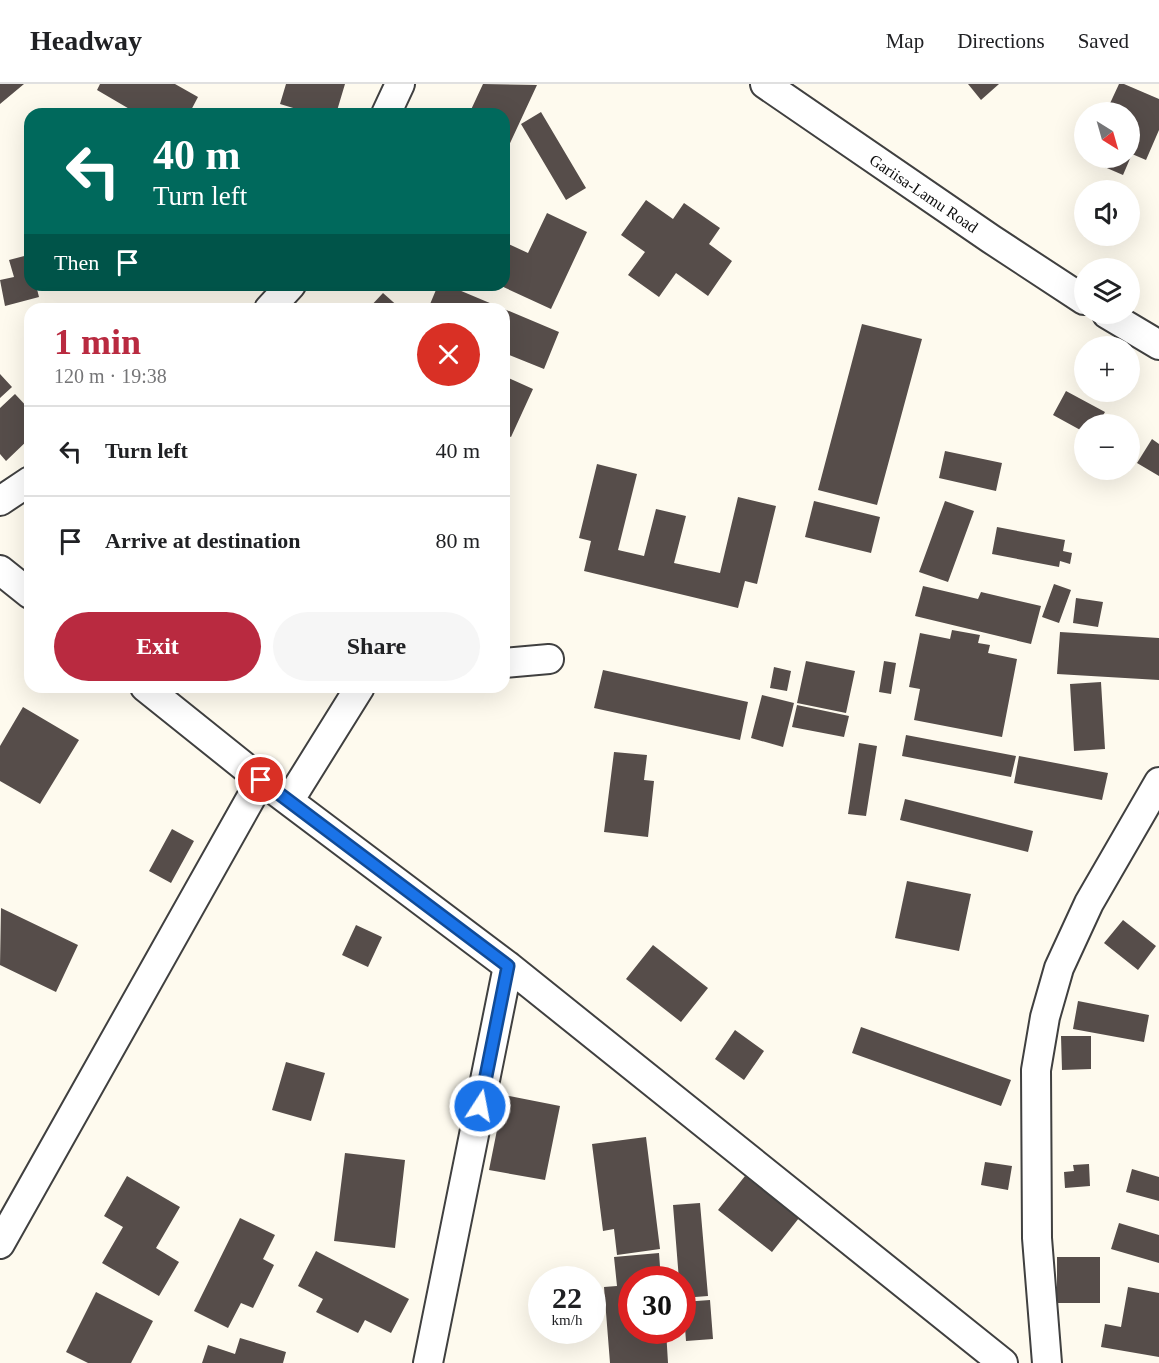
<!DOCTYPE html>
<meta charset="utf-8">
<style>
:root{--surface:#fff;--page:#f6f6f6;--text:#202124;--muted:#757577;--line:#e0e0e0;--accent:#b92a40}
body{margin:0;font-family:"Times New Roman",serif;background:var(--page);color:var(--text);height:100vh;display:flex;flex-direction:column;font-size:22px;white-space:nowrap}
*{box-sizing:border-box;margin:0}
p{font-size:20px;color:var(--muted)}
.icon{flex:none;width:33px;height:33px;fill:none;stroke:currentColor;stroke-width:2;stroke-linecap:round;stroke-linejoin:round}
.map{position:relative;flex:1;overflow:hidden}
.sheet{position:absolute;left:24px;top:219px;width:486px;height:390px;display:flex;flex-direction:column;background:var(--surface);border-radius:18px;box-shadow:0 6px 24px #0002}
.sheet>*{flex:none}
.guide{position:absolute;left:24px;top:24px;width:486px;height:183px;border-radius:18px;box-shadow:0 6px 24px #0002;background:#00695c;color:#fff;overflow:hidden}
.needle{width:39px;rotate:143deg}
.tools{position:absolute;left:1074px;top:18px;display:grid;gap:12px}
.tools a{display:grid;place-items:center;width:66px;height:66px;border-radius:50%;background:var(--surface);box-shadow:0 6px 24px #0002;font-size:30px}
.speed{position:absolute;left:528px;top:1182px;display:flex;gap:12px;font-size:30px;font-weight:700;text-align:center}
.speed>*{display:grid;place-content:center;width:78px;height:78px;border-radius:50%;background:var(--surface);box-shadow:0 6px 24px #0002;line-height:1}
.speed small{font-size:15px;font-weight:400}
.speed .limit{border:9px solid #d22;background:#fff;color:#111}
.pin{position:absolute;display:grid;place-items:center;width:51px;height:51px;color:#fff;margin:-26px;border:3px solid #fff;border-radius:50%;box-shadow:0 2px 6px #0007}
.me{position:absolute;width:66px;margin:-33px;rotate:11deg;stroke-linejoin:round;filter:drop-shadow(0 0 4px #0008)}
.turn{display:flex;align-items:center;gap:21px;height:126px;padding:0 30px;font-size:27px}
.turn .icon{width:78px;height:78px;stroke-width:2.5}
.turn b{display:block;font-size:42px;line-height:51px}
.then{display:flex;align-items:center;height:57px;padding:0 30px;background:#0003;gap:12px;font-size:22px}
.round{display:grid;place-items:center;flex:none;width:63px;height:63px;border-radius:32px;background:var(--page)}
.headline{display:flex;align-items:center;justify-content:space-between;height:102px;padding:0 30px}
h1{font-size:36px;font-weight:600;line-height:45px;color:var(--accent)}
.action{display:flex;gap:12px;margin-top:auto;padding:12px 30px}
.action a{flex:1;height:69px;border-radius:36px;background:var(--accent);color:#fff;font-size:24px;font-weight:600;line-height:69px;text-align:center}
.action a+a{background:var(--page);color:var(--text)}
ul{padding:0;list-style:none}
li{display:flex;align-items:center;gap:18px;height:90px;padding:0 30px;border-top:2px solid var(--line)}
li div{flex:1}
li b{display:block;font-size:22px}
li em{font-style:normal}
header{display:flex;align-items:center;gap:36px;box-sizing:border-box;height:84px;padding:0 30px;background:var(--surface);border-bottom:2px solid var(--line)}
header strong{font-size:28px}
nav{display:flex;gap:33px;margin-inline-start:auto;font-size:21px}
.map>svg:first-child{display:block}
</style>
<header>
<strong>Headway</strong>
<nav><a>Map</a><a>Directions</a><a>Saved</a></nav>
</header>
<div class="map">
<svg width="1159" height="1279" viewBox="0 0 1159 1279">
<rect width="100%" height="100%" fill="#fefaee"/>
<!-- building -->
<path fill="#564d4a" d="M0,0H24L0,20Z
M100,0H175L198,13L189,30H138L97,6Z
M286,0H345L336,30H313L280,20Z
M483,0L537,1L504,72V30H469Z
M968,0H999L981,16Z
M1119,0H1124L1159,15V46L1146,76L1132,70L1123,91L1086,75L1087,74H1130V28H1106Z
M541,28L586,104L566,116L521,40Z
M646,116L673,135L684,119L720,144L709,160L732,177L708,212L676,189L659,213L628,191L645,168L621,151Z
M547,129L587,148L551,225L499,201H504V158L528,169Z
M28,171L30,179V201H36L39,213L5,222L0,196L14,193L9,176Z
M438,201H447L559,248L544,285L504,269V225H428Z
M383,209L401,225H368Z
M862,240L922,255L877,421L818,406Z
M0,290L12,303L0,314Z
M504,292L533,305L511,353L504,350Z
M1066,307L1105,328L1098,340H1084V348L1053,331Z
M15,310L30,326V354L6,377L0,370V324Z
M1152,355L1159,360V392L1137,379Z
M945,367L1002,379L996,407L939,394Z
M597,380L637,390L618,466L644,472L656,425L686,432L674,479L720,489L738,413L776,422L757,500L745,497L738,524L584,487L591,457L579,454Z
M814,417L880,433L871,469L805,453Z
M945,417L974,427L948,498L919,488Z
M997,443L1065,456L1063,467L1072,469L1070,480L1060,477L1059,483L992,470Z
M1054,500L1071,506L1059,539L1042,533Z
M923,502L978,515L981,508L1041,522L1031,560L915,532Z
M1076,514L1103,518L1098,543L1073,539Z
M952,546L980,551L978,559L990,561L988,569L1017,575L1002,653L914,636L920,605L909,603L920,549L950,555Z
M1060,548L1159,554V596L1057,590Z
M806,577L855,587L846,629L797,619Z
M884,577L896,579L891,610L879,608Z
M774,583L791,587L787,607L770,604Z
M603,586L748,618L740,656L594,624Z
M1101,598L1105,665L1074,667L1070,600Z
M762,611L794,619L783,663L751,654Z
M797,621L849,632L844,653L792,643Z
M23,623L79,656L40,720L0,697V662Z
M906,651L1016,672L1011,693L902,672Z
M859,659L877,662L866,732L848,730Z
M614,668L647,671L644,696L654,697L648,753L604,748Z
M1019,672L1108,689L1102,716L1014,699Z
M905,715L1033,747L1028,768L900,736Z
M172,745L194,757L171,799L149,787Z
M907,797L971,810L959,867L895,854Z
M1,824L78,861L56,908L0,881Z
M1123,836L1156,862L1138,886L1104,859Z
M356,841L382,853L368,883L342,871Z
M653,861L708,904L681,938L626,895Z
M1078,917L1149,931L1144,958L1073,945Z
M861,943L1011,996L1001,1022L852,969Z
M735,946L764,967L744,996L715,975Z
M1061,952H1091V985L1062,986Z
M286,978L325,989L311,1037L272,1026Z
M504,1011L560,1022L545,1096L489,1086Z
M646,1053L660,1165L617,1171L614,1145L603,1147L592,1060Z
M345,1069L405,1076L395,1164L334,1157Z
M985,1078L1012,1082L1008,1106L981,1101Z
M1089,1080L1090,1102L1065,1104L1064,1088L1074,1087L1073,1081Z
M1132,1085L1159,1093V1117L1126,1108Z
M127,1092L180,1123L156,1164L179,1178L159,1212L102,1179L123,1143L104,1132Z
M745,1092L799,1134L772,1168L718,1126Z
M700,1119L708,1212L682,1214V1196H679L673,1121Z
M240,1134L275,1151L263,1175L274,1181L253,1224L241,1219L228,1244L194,1227Z
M1119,1139L1159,1151V1179L1111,1165Z
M316,1167L409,1215L391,1249L365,1236L358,1249L316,1228L323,1215L298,1202Z
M659,1169L661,1196H632V1246H666L668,1279H610L604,1203L617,1202L614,1173Z
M1057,1173H1100V1219H1057Z
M1128,1203L1159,1209V1273L1101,1263L1105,1240L1121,1243Z
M96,1208L153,1237L131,1279H88L66,1268Z
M710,1216L713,1255L686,1257L683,1218Z
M240,1254L286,1268L283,1279H202L208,1261L235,1270Z"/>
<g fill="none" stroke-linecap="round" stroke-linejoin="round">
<!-- minor casing -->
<g stroke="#404040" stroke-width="32">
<path id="minor" d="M765,0L991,155L1084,216
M386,30L400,0
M269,225L291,201
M1107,230L1159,261
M0,417L30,397
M0,486L30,510
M504,579L549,575
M145,603L261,696L508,882L1003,1279
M289,717L360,603
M0,1160L261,696
M428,1279L508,882
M1047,1279L1037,1154L1036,986L1045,933L1059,884L1089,819L1159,698"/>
</g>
<!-- minor -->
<use href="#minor" stroke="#fff" stroke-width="28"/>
</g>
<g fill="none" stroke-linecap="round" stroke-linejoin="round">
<!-- route casing -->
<g stroke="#114b97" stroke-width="15">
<path id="route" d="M261,696L508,882L480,1022"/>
</g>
<!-- route -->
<use href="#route" stroke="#1a73e8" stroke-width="10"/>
</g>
<g text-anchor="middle" stroke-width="6" stroke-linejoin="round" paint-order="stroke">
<!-- street labels -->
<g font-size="16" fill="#0d0d0d" stroke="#fff">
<text transform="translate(924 109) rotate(34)" y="6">Gariisa-Lamu Road</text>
</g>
</g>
</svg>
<div class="tools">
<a><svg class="needle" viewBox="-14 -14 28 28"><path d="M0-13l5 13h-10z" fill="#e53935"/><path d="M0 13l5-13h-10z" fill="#757577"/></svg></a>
<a><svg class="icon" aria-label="sound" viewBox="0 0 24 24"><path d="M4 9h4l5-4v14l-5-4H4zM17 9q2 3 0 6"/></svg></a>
<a><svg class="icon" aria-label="layers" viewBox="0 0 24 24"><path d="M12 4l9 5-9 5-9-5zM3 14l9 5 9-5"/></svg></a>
<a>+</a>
<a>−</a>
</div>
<div class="speed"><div>22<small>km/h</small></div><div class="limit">30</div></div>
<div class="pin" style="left:261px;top:696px;background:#d93025"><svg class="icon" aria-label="arrive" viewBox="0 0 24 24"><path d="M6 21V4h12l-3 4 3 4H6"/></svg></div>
<svg class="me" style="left:480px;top:1022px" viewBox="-20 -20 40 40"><circle r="17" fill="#1a73e8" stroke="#fff" stroke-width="3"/><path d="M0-11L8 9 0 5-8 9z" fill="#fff"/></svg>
<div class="guide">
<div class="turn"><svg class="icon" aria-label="left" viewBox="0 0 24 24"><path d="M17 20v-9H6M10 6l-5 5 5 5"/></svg><div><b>40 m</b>Turn left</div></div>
<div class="then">Then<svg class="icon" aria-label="arrive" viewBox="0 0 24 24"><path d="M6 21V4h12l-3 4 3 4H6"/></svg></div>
</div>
<section class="sheet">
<div class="headline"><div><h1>1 min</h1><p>120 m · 19:38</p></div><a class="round" style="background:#d93025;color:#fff"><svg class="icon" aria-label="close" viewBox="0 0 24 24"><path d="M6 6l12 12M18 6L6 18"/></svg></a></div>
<ul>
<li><svg class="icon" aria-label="left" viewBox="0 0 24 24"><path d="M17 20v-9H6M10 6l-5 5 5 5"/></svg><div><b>Turn left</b></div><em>40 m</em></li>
<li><svg class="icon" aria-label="arrive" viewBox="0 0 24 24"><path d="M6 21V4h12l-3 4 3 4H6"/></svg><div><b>Arrive at destination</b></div><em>80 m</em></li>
</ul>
<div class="action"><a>Exit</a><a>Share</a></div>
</section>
</div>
